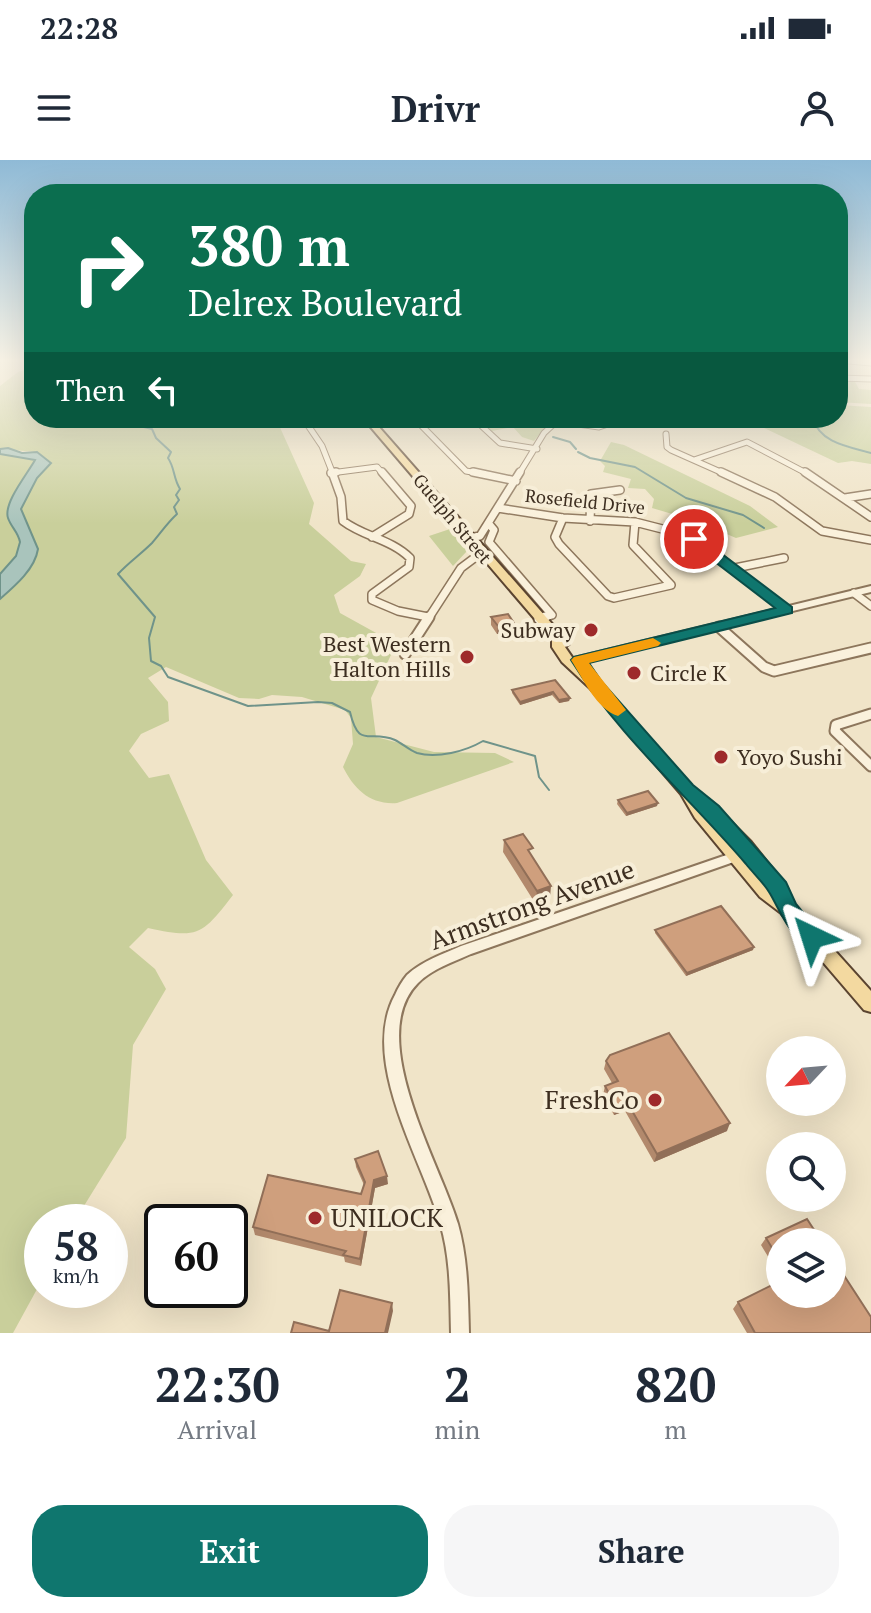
<!DOCTYPE html>
<style>
:root{--surface:#fff;--page:#f6f6f7;--text:#1f2937;--muted:#747a83;--accent:#0f766e}
body{margin:0;font-family:"PT Serif",serif;background:var(--page);color:var(--text);height:100vh;display:flex;flex-direction:column;font-size:30px;white-space:nowrap}
*{box-sizing:border-box;margin:0}
p{font-size:26px;color:var(--muted)}
.icon{flex:none;width:44px;height:44px;fill:none;stroke:currentColor;stroke-width:2;stroke-linecap:round;stroke-linejoin:round}
.map{position:relative;height:1173px;overflow:hidden}
.panel{display:flex;flex-direction:column;background:var(--surface);flex:1}
.panel>*{flex:none}
.hud{position:absolute;left:24px;top:24px;width:824px;height:244px;border-radius:32px;box-shadow:0 8px 32px #0002;background:#0b6e4f;color:#fff;overflow:hidden}
.needle{width:52px;rotate:244deg}
.fabs{position:absolute;left:766px;top:876px;display:grid;gap:16px}
.fabs a{display:grid;place-items:center;width:80px;height:80px;border-radius:50%;background:var(--surface);box-shadow:0 8px 32px #0002;font-size:40px}
.speed{position:absolute;left:24px;top:1044px;display:flex;gap:16px;font-size:40px;font-weight:700;text-align:center}
.speed>*{display:grid;place-content:center;width:104px;height:104px;border-radius:50%;background:var(--surface);box-shadow:0 8px 32px #0002;line-height:1}
.speed small{font-size:20px;font-weight:400}
.speed .limit{border:4px solid #111;border-radius:12px;background:#fff;color:#111}
.pin{position:absolute;display:grid;place-items:center;width:68px;height:68px;color:#fff;margin:-34px;border:4px solid #fff;border-radius:50%;box-shadow:0 2px 8px #0007}
.me{position:absolute;width:88px;margin:-44px;rotate:319deg;stroke-linejoin:round;filter:drop-shadow(0 0 6px #0008)}
.turn{display:flex;align-items:center;gap:28px;height:168px;padding:0 32px;font-size:36px}
.turn .icon{width:104px;height:104px;stroke-width:2.5}
.turn b{display:block;font-size:56px;line-height:68px}
.then{display:flex;align-items:center;height:76px;padding:0 32px;background:#0003;gap:16px;font-size:30px}
.eta{display:flex;justify-content:space-evenly;align-items:center;height:136px;text-align:center}
.eta b{font-size:48px;font-weight:800;line-height:56px}
.primary-button{display:flex;gap:16px;margin-top:auto;padding:16px 32px}
.primary-button a{flex:1;height:92px;border-radius:32px;background:var(--accent);color:#fff;font-size:32px;font-weight:800;line-height:92px;text-align:center}
.primary-button a+a{background:var(--page);color:var(--text)}
.status{display:flex;justify-content:space-between;align-items:center;height:56px;padding:0 40px;background:var(--surface);direction:ltr}
.status svg{height:22px;fill:currentColor}
header{display:flex;justify-content:space-between;align-items:center;height:104px;padding:0 32px;background:var(--surface);font-size:36px;font-weight:800}
.map>svg:first-child{display:block}
</style>
<div class="status"><b>22:28</b><svg viewBox="0 0 49 12"><path d="M0 12V9h3v3zM5 12V6h3v6zM10 12V3h3v9zM15 12V0h3v12zM26 1h20v11H26zM47 4h2v5h-2z"/></svg></div>
<header><svg class="icon" aria-label="menu" viewBox="0 0 24 24"><path d="M4 6h16M4 12h16M4 18h16"/></svg>Drivr<svg class="icon" aria-label="person" viewBox="0 0 24 24"><circle cx="12" cy="8" r="4"/><path d="M4 21q1-7 8-7t8 7"/></svg></header>
<div class="map">
<svg width="871" height="1173" viewBox="0 0 871 1173">
<rect width="100%" height="100%" fill="#f0e4c8"/>
<!-- green -->
<path fill="#c9cf9b" d="M34,207V258H265L278,263L314,343L309,364L351,401L366,404L360,416L334,435L340,453L396,484L371,538L376,577L434,592L495,593L514,602L397,643C370,645 354,629 343,607L353,584L351,558L345,550L302,537L272,535L259,539L239,538L166,507L148,518L168,542L169,561L141,574L129,591L149,618L169,614L206,700L233,735C202,775 199,779 148,768L129,787L155,809L166,829L133,885L126,978L74,1062H42V1120L13,1173H0V439L22,419L38,389L21,349L37,318L51,303L37,292L0,289V226L18,212Z
M838,220H854L859,229L871,230V244L838,242V233L843,232Z
M838,245L871,247V304L852,301L838,303L758,265L687,258H838Z
M478,258H549L551,260L534,281L522,277L513,267L492,271Z
M611,282L624,285L750,346L778,367L736,378L696,361L652,348L654,339L645,329L628,328L631,319L603,312L605,306L600,301Z
M0,294L36,299C24,320 15,336 8,358L20,382L16,396L0,414Z
M450,369L468,390L453,406L429,376Z"/>
<!-- water -->
<path fill="#a9c4bc" stroke="#6f938a" stroke-width="2" d="M8,288L22,293L37,292L51,303L37,318L21,349L38,389C35,409 15,426 0,439V414L16,396L20,382C18,372 11,367 8,358C3,343 28,313 35,300L0,294V289Z"/>
<g fill="none" stroke-linecap="round" stroke-linejoin="round">
<!-- stream -->
<path stroke="#6f938a" stroke-width="2" d="M106,258L152,269L156,278L171,292L168,298C175,308 173,318 180,329L176,335L179,340L174,347L177,354C167,363 160,374 152,383C141,394 128,403 118,414L155,457L149,478L151,501L161,506L168,517L248,546L318,542L332,543L350,552C359,590 369,569 395,580C403,584 409,590 417,593C437,599 466,591 483,581L535,596L539,617L549,630
M527,258L538,266
M813,258C819,283 850,287 871,293
M553,277L570,282L576,289
M578,292L590,298L635,307L686,338L743,355L764,368"/>
<!-- minor-far2 casing -->
<g stroke="#8d765c" stroke-width="7">
<path id="minor-far2" d="M838,200L871,203
M838,218L871,219
M303,258L322,286L333,314
M414,258L466,311L483,314
M473,258L500,283L537,289
M666,274L667,287L671,290L725,314
M694,300L747,282L808,314
M331,313L377,307L383,314
M519,314L544,273L557,261L599,267L605,265L609,258"/>
</g>
<!-- minor-far1 casing -->
<g stroke="#8d765c" stroke-width="10">
<path id="minor-far1" d="M332,312L341,337L343,361C364,377 391,379 410,398L409,407L372,434V440L398,451L428,457
M473,312L516,321
M721,312L775,337L822,371L871,380
M805,312L871,357
M331,313L336,312
M845,338L871,334
M498,348L563,358L635,362L678,373L704,385L786,450
M563,358L555,377L559,384L608,436L614,438L671,425L633,385L635,362
M590,361L591,334L620,330
M489,364L494,370L489,382L552,455L539,459
M372,377L409,354L411,346L382,312
M469,378L480,376L520,312
M735,408L784,398
M854,433L871,446
M428,459L461,408L481,393"/>
</g>
<!-- minor casing -->
<g stroke="#8d765c" stroke-width="13">
<path id="minor" d="M539,459L545,457
M719,467L764,507L774,511L871,488
M405,494L429,457
M871,554L836,565L835,571L871,606"/>
</g>
<!-- tertiary casing -->
<g stroke="#8d765c" stroke-width="4">
<path id="tertiary" d="M871,426V432L570,505L565,502L570,499Z
M741,690L745,692L747,695L745,698L471,794C453,802 432,809 418,823C364,877 441,1005 458,1064C468,1099 468,1137 469,1173H451C450,1137 451,1099 440,1063C422,999 359,901 395,835C398,828 402,821 407,815C422,801 443,794 461,786Z"/>
</g>
<!-- primary casing -->
<g stroke="#5b4430" stroke-width="4">
<path id="primary" d="M363,258H371L567,481L569,484L565,487L576,503L600,522L693,630L711,642L751,682L775,712L792,743L871,831V852L864,850L781,753L760,737L695,658L681,634L590,528L562,502L552,487V479Z"/>
</g>
<!-- minor-far2 -->
<use href="#minor-far2" stroke="#faf1dc" stroke-width="5"/>
<!-- minor-far1 -->
<use href="#minor-far1" stroke="#faf1dc" stroke-width="7"/>
<!-- minor -->
<use href="#minor" stroke="#faf1dc" stroke-width="9"/>
<!-- tertiary -->
<use href="#tertiary" fill="#faf1dc" fill-rule="evenodd"/>
<!-- primary -->
<use href="#primary" fill="#f3d9a0" fill-rule="evenodd"/>
</g>
<!-- wall -->
<path fill="#b2896c" d="M491,457L514,463L513,471L497,474L491,465Z
M555,520L570,538L569,541L559,543L552,535L520,545L512,533V530Z
M618,640L657,646L626,656L617,644Z
M504,680L532,697L550,738L535,743L503,692Z
M655,770L753,790L686,816L655,773Z
M606,901L727,971L654,1002L625,951L614,955L603,935L605,926L612,923L604,909Z
M355,999L388,1024L375,1028L361,1106L345,1102L344,1097L255,1075L253,1067L361,1034L364,1025L356,1007Z
M766,1078L780,1082V1116L761,1085Z
M738,1142L871,1173H747L733,1149Z"/>
<!-- shaded-wall -->
<path fill="#916f58" d="M514,463L513,471L497,474L498,466Z
M553,532L552,535L520,545V542Z
M570,538L569,541L559,543V540Z
M658,643L657,646L626,656L627,653Z
M551,726L550,738L535,743L537,731Z
M754,787L753,790L686,816L687,813Z
M627,942L625,951L614,955L616,947Z
M730,963L727,971L654,1002L657,994Z
M387,1016L388,1024L375,1028L361,1106L360,1099L374,1020Z
M392,1143L393,1151L388,1173H385Z"/>
<!-- building -->
<path fill="#cf9f7d" stroke="#916f58" stroke-width="2" d="M508,454L514,463L498,466L491,457Z
M555,520L570,538L559,540L553,532L520,542L512,530Z
M648,631L658,643L627,653L618,640Z
M523,674L533,688L528,690L551,726L537,731L504,680Z
M721,746L754,787L687,813L655,770Z
M669,873L730,963L657,994L627,942L616,947L605,926L618,921L606,901L610,895Z
M378,991L387,1016L374,1020L360,1099L343,1095L346,1091L253,1067L268,1015L361,1034L365,1022L355,999Z
M807,1059L822,1082H780V1101L766,1078Z
M832,1097L871,1157V1173H755L738,1142L780,1121V1134H832Z
M340,1130L392,1143L385,1173H291L294,1162L329,1171Z"/>
<!-- sky -->
<linearGradient id="sky" x2="0" y2="1"><stop stop-color="#8fbad6"/><stop offset="0.55" stop-color="#f8f3e6"/><stop offset="1" stop-color="#f8f3e6" stop-opacity="0"/></linearGradient>
<rect width="871" height="364" fill="url(#sky)"/>
<!-- route -->
<path fill="#0f766e" stroke="#0a4d48" stroke-width="2" d="M689,376H698L792,447V453L589,503L602,522L693,625L719,646L771,705L786,722L796,744L823,777L820,783C794,792 780,749 769,732C763,722 753,713 746,704C688,636 619,577 571,500L574,497L775,448L689,382Z"/>
<!-- slow -->
<path fill="#f59e0b" d="M653,478L661,483L658,486L589,503L626,550L618,556C597,550 582,517 571,500L574,497Z"/>
<!-- markers -->
<g fill="#9e2a2b" stroke="#f7eed8" stroke-width="3">
<circle cx="591" cy="470" r="8"/>
<circle cx="467" cy="497" r="8"/>
<circle cx="634" cy="513" r="8"/>
<circle cx="721" cy="597" r="8"/>
<circle cx="655" cy="940" r="8"/>
<circle cx="315" cy="1058" r="8"/>
</g>
<g text-anchor="middle" stroke-width="8" stroke-linejoin="round" paint-order="stroke">
<!-- far-street labels -->
<g font-size="18" fill="#3d2e20" stroke="#f7eed8">
<text transform="translate(585 342) rotate(6)" y="6">Rosefield Drive</text>
<text transform="translate(452 359) rotate(50)" y="6">Guelph Street</text>
</g>
<!-- poi labels -->
<g font-size="22" fill="#3d2e20" stroke="#f7eed8" text-anchor="end">
<text x="575" y="478">Subway</text>
<text x="451" y="492">Best Western<tspan x="451" dy="25">Halton Hills</tspan></text>
<text x="650" y="521" text-anchor="start">Circle K</text>
<text x="737" y="605" text-anchor="start">Yoyo Sushi</text>
</g>
<!-- near-street labels -->
<g font-size="26" fill="#3d2e20" stroke="#f7eed8">
<text transform="translate(532 745) rotate(-20)" y="9">Armstrong Avenue</text>
</g>
<!-- near-poi labels -->
<g font-size="26" fill="#3d2e20" stroke="#f7eed8" text-anchor="end">
<text x="639" y="949">FreshCo</text>
<text x="331" y="1067" text-anchor="start">UNILOCK</text>
</g>
</g>
</svg>
<div class="fabs">
<a><svg class="needle" viewBox="-14 -14 28 28"><path d="M0-13l5 13h-10z" fill="#e53935"/><path d="M0 13l5-13h-10z" fill="#747a83"/></svg></a>
<a><svg class="icon" aria-label="search" viewBox="0 0 24 24"><circle cx="10" cy="10" r="6"/><path d="M15 15l6 6"/></svg></a>
<a><svg class="icon" aria-label="layers" viewBox="0 0 24 24"><path d="M12 4l9 5-9 5-9-5zM3 14l9 5 9-5"/></svg></a>
</div>
<div class="speed"><div>58<small>km/h</small></div><div class="limit">60</div></div>
<div class="pin" style="left:694px;top:379px;background:#d93025"><svg class="icon" aria-label="arrive" viewBox="0 0 24 24"><path d="M6 21V4h12l-3 4 3 4H6"/></svg></div>
<svg class="me" style="left:812px;top:777px" viewBox="-20 -20 40 40"><path d="M0-17L14 15 0 8-14 15z" fill="#0f766e" stroke="#fff" stroke-width="4"/></svg>
<div class="hud">
<div class="turn"><svg class="icon" aria-label="right" viewBox="0 0 24 24"><path d="M7 20v-9h11M14 6l5 5-5 5"/></svg><div><b>380 m</b>Delrex Boulevard</div></div>
<div class="then">Then<svg class="icon" aria-label="left" viewBox="0 0 24 24"><path d="M17 20v-9H6M10 6l-5 5 5 5"/></svg></div>
</div>
</div>
<section class="panel">
<div class="eta">
<div><b>22:30</b><p>Arrival</p></div>
<div><b>2</b><p>min</p></div>
<div><b>820</b><p>m</p></div>
</div>
<div class="primary-button"><a>Exit</a><a>Share</a></div>
</section>
